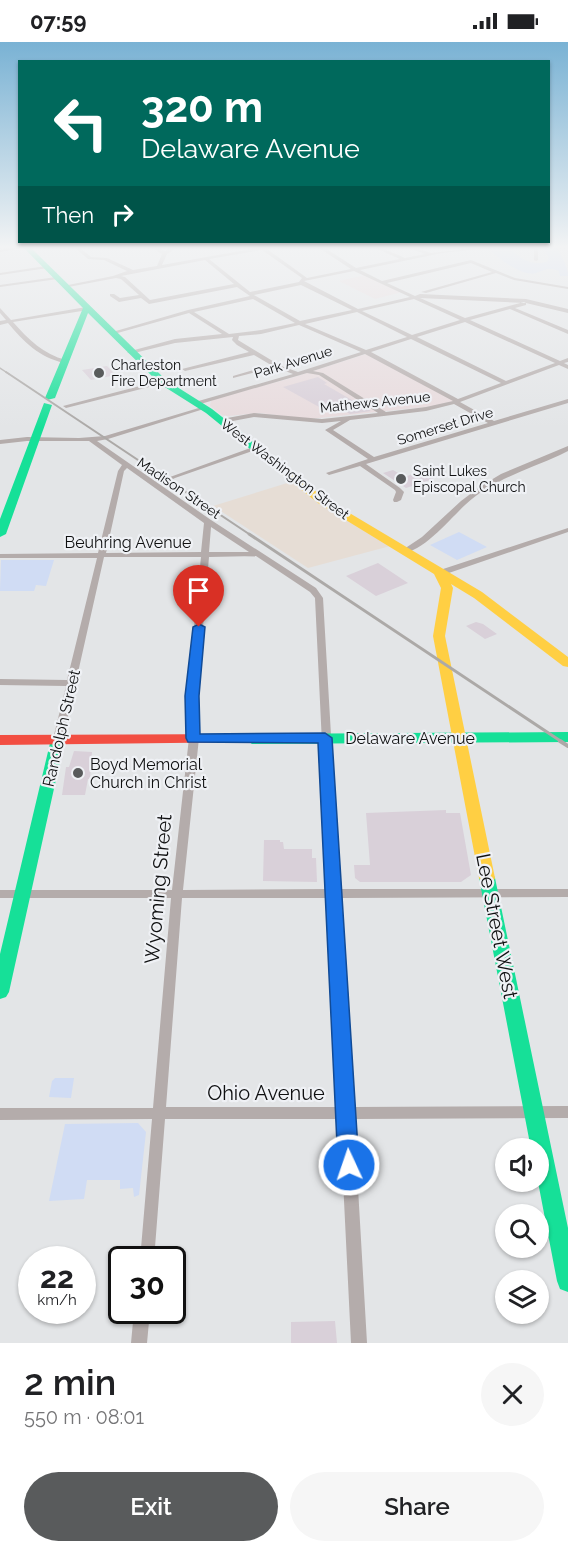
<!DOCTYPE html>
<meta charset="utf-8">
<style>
:root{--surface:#fff;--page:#f6f6f6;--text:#202124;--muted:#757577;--accent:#595b5c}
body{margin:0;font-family:Raleway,sans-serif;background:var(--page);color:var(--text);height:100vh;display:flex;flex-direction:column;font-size:22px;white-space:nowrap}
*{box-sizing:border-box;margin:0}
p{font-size:20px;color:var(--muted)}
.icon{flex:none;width:33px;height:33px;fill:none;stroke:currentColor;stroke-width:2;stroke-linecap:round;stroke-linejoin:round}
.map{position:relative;height:1301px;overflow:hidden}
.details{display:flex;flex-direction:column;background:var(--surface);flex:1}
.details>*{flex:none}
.banner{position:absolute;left:18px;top:18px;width:532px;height:183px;border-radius:0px;box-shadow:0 2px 4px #0004;background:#00695c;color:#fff;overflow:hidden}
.tools{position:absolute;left:495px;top:1096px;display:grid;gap:12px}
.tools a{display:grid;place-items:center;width:54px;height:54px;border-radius:50%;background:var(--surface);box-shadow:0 2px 4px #0004;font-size:30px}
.speed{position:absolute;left:18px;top:1204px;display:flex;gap:12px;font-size:30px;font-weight:700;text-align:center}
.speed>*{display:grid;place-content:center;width:78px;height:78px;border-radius:50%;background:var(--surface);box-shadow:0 2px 4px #0004;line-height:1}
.speed small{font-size:15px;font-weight:400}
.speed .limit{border:3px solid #111;border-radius:9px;background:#fff;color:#111}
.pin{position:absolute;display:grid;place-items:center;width:51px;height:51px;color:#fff;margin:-62px -26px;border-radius:50% 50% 50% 0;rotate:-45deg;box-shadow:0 0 6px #0007}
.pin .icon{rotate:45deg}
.me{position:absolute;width:66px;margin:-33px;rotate:357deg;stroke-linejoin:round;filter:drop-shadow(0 0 4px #0008)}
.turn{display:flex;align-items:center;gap:21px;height:126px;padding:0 24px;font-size:27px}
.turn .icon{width:78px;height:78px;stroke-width:2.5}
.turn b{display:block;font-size:42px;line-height:51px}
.then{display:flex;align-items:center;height:57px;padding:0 24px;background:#0003;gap:12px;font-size:22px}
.round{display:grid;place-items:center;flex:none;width:63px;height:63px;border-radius:32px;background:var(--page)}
.head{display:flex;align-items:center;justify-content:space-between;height:102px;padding:0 24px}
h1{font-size:36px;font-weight:600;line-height:45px}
.button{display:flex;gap:12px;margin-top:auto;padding:12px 24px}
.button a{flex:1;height:69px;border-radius:36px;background:var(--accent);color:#fff;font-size:24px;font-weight:600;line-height:69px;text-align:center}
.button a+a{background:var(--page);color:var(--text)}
.status{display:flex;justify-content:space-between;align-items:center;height:42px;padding:0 30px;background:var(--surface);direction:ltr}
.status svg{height:16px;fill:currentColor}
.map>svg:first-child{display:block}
</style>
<div class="status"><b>07:59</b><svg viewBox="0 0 49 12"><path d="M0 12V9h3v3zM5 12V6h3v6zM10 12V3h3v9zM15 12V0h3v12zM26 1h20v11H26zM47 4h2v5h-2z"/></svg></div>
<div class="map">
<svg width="568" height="1301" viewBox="0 0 568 1301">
<rect width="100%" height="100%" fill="#e3e5e7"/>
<!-- industrial -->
<path fill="#e6ddd5" d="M297,438L394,503L308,526L213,464Z"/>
<!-- education -->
<path fill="#e8dbdd" d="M365,233L402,250L375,257L339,239Z
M366,312L454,359L434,364L309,377L259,371L228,374L222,373L210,364L211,359L217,356L288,337Z"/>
<!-- green -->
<path fill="#d0dcf4" d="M541,204H556C561,215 568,223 568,234H560L559,229C548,225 545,228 536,231C520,235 498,215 488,207L511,206C518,217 535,225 548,219L549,215Z
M459,490L487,505L457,518L430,503Z
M1,518H54L46,544L36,543L34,549H0Z
M55,1036H74L71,1056L49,1055L52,1039Z
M138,1081L146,1090L139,1153L134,1155L133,1146L120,1147V1138H87L84,1157L49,1159L65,1082Z"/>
<!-- building -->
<path fill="#d9d0d9" d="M107,324L116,333L91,338L82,328Z
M318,335L327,341L324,342L371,369L350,372L342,367L330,371L283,345Z
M393,428L405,435L419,429L433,437L406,446L383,431Z
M378,521L408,541L376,554L346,534Z
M476,580L483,582L497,592L485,597L466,584Z
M74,709L92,710L90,737H88L85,753H62L66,725H69Z
M446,768V771H460L471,833L461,840H360L355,836L354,823H370L366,771Z
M264,798H280V800H283L284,807H312V816H316L317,840L263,839Z
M335,1279L337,1301H291V1280Z"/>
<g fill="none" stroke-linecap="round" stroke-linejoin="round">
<!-- street -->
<path fill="#b4acab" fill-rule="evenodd" d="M22,204L28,205L0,210V208Z
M73,204H78L91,215L107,216L133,228L157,224L162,212L149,204H155L165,209L174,204H180L167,212L162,223L268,204H279L267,207L307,236L351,227L316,204H322L356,226L400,217L371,204H377L405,216L425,212L403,204H410L431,211L491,204H511L442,211L360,228L382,239L471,218L515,236L568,245V247L514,238L496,231L426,251L421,250L492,230L471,221L387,241L415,254L420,252L526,257L568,267V271L526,261L420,256L465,276L524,260L526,261V263L515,266L568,288V292L510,267L470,278L560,319L568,316V320L564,321L568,323V327L559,323L460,360L494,379L568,357V361L366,422L400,446L404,450L401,458L397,460H394L393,458L396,450L395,448L360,424L329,433L326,431L368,417L325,388L341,379L322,381L254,375L222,381L219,379L222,377L254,371L322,377L378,371L319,333L307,331L197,363L195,362V360L293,332L275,325L233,336V334L271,323L254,313L185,329L182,327L249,310L237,303L232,298L233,295L175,301L130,312L127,310L175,297L222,292L189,271L114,292L109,291L188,268L250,254L237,245L149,262L141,256L119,260L110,254V252H114L120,256L139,253L121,237L116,236L63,246V244L113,234L127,229L104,218L88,217ZM262,208L302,236L299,240L250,250L209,217ZM205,218L234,242L150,258L125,235L121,234ZM354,229L410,255L358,267L304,239ZM301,243L352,268L300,279L254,253ZM253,257L295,281L261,288L229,292L194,270ZM414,257L460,278L412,293L362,269ZM357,270L407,295L366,308L305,282ZM465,280L555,321L506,339L417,295ZM299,283L361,310L298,330L281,324L238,298L239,294L261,292ZM411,297L501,341L458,357L371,310ZM365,312L453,359L426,365L386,370L323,331L313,329ZM454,362L488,381L374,415L333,388L350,378L426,369Z
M534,204H538V218L536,219L534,218Z
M46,224H48V226L0,233V231Z
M56,235L58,236V237L0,245V243Z
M86,265L88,266V268L13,280C29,298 43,312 66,318L67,319L64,321C39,315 24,300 8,281L0,283V279L6,278L0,271V266L11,278Z
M163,338L165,339V341L66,366L63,364Z
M202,365L207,366L108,397L97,399L211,478L316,546L323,556L340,847H568V855L341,856L353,1065L568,1064V1076L354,1077L367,1301H351L340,1077H165L154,1218H140L152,1077L0,1078V1066H153L171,856H0V848H172L189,696L187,655L201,515H104L63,697L58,700L55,699L53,697L66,644L0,643V637L67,638L97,516H0V512L98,511L118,429L122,423L89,399H27L0,402V398L27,395L79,396L105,394ZM127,426L204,481L201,510L106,511L124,429ZM211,485L249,510H209ZM256,514L310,550L315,556L329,847L183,848L199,696L197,655L209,515ZM182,856H330L340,1065H166Z
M256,404L258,405V407L175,436L173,437L170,435Z
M568,404V409L560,413C527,428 492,438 465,463C451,476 422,511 402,511L401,509L422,495L461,459L481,444L501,432Z
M568,486V490L443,533H437L436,531L437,529Z
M134,1269H150L147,1301H131Z"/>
<!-- fast -->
<path fill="#16e098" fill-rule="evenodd" d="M22,204H29L166,338L212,367L278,419V423H270L206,371L160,342L88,271L55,356L47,358L45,356L83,266Z
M44,361L52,363L6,492L0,495V477Z
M568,690V700L252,702L245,697L252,692Z
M58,692L65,697L9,950L6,955L0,957V912L51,697Z
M487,830L493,832L495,836L568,1186V1250L560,1247L557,1239L538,1140V1107H531L479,836L481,832Z"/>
<!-- slow -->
<path fill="#ffcf43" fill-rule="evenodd" d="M274,418L326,457L482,550L568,615V625L563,624L474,556L451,542L453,546L445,594L495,836L493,840L487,842L481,840L479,836L433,594L441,546L434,532L318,461L270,423L269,421Z"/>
<!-- jam -->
<path fill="#f24e42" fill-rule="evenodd" d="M252,692L257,694L259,697L257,700L0,703V693Z"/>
<!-- rail-far3 -->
<path stroke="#aca9a7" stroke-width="1.5" d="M0,326L9,332"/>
<!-- rail-far2 -->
<path stroke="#aca9a7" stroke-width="2" d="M6,330L252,494"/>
<!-- rail-far1 -->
<path stroke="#aca9a7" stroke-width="3" d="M249,492L562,700"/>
<!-- rail -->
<path stroke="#aca9a7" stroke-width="4" d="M560,699L568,704"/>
</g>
<!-- sky -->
<linearGradient id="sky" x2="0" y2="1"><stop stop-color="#79b2d4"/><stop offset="0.53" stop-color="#f2f3f4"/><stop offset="1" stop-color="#f2f3f4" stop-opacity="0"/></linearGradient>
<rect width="568" height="386" fill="url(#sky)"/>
<!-- route -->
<path fill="#1a73e8" stroke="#114b97" stroke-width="1.5" d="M199,582L205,585L199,654L200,692L325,691L332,696L359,1123L356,1130L349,1132L341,1130L338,1123L318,701L188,700L186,696L185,654L193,585Z"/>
<!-- markers -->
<g fill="#595b5c" stroke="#eff1f5" stroke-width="2">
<circle cx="99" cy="331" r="6"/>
<circle cx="401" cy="437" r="6"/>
<circle cx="78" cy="731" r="6"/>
</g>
<g text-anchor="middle" stroke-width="4.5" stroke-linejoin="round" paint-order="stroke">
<!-- far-street labels -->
<g font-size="14" fill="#0f1011" stroke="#eff1f5">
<text transform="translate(293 320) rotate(-17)" y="5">Park Avenue</text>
<text transform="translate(375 360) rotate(-6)" y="5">Mathews Avenue</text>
<text transform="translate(445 384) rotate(-17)" y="5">Somerset Drive</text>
<text transform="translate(285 427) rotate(37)" y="5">West Washington Street</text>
<text transform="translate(179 446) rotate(34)" y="5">Madison Street</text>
</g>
<!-- far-poi labels -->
<g font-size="14" fill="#0f1011" stroke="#eff1f5" text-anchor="start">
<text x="111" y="328">Charleston<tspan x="111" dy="16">Fire Department</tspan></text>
<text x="413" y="434">Saint Lukes<tspan x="413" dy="16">Episcopal Church</tspan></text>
</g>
<!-- street labels -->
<g font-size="16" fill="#0f1011" stroke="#eff1f5">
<text x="128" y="506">Beuhring Avenue</text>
<text transform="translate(61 686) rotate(-77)" y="6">Randolph Street</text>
<text x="410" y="702">Delaware Avenue</text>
</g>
<!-- poi labels -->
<g font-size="16" fill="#0f1011" stroke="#eff1f5" text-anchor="start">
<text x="90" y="728">Boyd Memorial<tspan x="90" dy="18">Church in Christ</tspan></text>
</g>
<!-- near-street labels -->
<g font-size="20" fill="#0f1011" stroke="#eff1f5">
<text transform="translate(158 847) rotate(-85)" y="7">Wyoming Street</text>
<text transform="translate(497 884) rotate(79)" y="7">Lee Street West</text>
<text x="266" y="1058">Ohio Avenue</text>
</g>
</g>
</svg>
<div class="tools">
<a><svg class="icon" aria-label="sound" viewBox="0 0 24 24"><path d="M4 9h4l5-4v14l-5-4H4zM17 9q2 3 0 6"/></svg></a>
<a><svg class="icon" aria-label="search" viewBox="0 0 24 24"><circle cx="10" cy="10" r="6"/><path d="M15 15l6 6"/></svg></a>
<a><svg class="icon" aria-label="layers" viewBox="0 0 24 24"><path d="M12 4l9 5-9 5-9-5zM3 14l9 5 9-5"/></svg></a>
</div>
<div class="speed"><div>22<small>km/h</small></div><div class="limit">30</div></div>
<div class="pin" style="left:199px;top:585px;background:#d93025"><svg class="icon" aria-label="arrive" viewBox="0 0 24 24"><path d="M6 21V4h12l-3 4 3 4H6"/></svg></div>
<svg class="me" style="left:349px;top:1123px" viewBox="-20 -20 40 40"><circle r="17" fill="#1a73e8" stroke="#fff" stroke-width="3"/><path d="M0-11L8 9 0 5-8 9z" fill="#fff"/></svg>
<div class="banner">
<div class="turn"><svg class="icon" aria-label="left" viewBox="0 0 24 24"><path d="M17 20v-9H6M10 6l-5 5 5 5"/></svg><div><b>320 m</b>Delaware Avenue</div></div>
<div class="then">Then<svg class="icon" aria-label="right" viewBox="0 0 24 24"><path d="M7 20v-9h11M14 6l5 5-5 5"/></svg></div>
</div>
</div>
<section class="details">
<div class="head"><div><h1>2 min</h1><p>550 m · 08:01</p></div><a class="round"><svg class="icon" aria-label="close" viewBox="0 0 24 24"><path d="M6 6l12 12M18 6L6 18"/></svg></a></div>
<div class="button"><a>Exit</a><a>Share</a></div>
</section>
